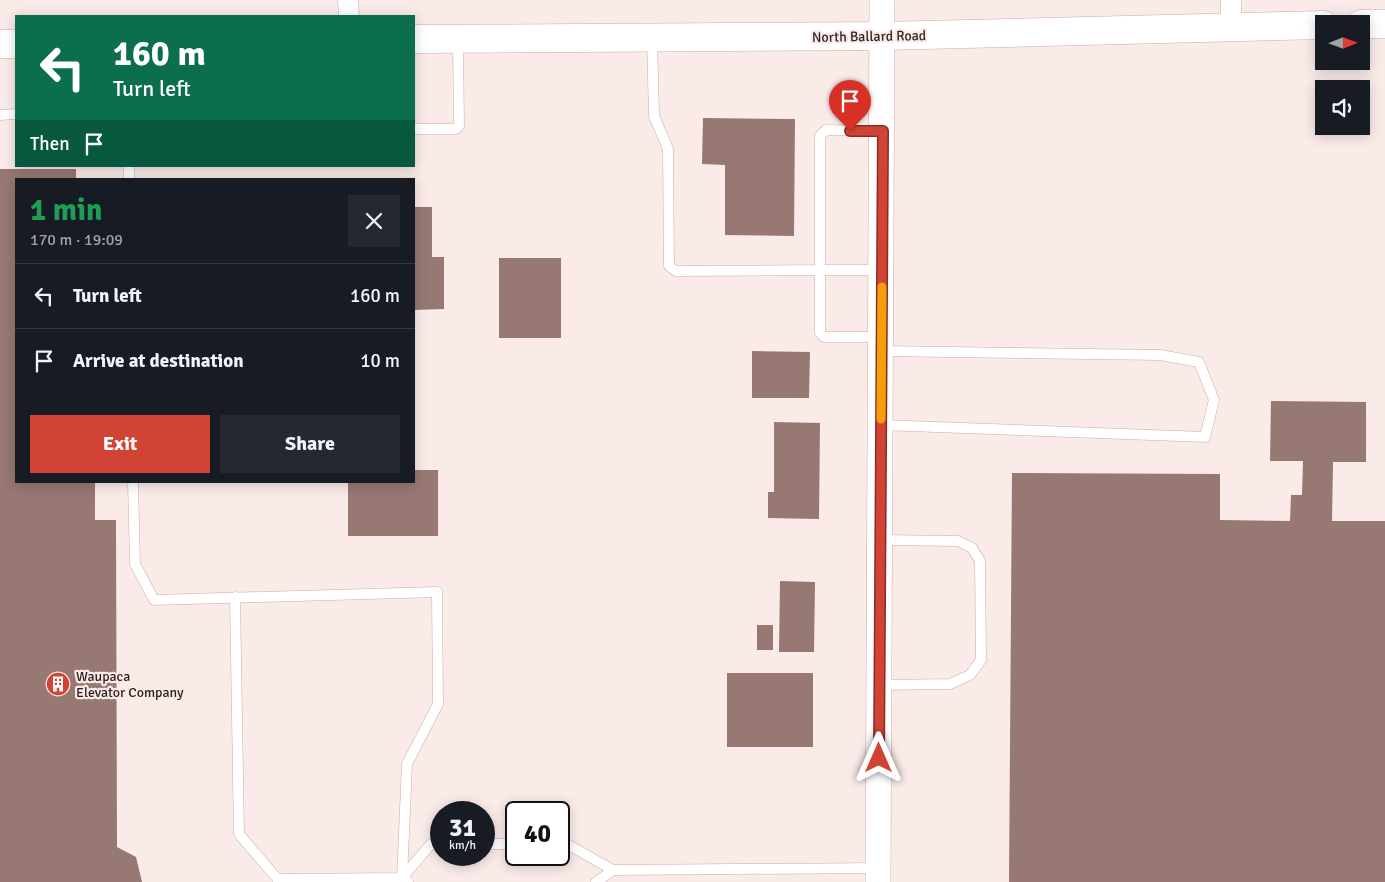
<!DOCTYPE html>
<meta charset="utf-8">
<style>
:root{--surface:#171b24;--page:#242831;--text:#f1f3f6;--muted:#9ea1a6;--line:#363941;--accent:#d14435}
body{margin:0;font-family:Signika,sans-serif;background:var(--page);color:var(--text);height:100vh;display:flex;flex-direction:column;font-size:19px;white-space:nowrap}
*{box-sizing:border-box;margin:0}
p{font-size:16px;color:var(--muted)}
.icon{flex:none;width:28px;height:28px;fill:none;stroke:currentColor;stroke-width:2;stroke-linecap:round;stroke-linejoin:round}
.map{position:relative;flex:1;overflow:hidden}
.sheet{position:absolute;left:15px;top:178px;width:400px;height:305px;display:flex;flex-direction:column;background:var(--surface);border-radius:0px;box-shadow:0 2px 12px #0003}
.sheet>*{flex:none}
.guide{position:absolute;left:15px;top:15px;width:400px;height:152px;border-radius:0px;box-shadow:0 2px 12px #0003;background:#0b6e4f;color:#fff;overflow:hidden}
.needle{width:32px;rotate:89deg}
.controls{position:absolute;left:1315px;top:15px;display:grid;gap:10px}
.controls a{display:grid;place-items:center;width:55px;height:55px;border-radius:0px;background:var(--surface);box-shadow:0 2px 12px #0003;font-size:25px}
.speed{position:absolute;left:430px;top:801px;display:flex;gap:10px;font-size:25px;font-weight:700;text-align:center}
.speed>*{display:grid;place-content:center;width:65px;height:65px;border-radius:50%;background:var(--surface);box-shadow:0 2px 12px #0003;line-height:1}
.speed small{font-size:12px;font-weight:400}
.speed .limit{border:2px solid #111;border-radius:8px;background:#fff;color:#111}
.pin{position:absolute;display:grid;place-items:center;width:42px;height:42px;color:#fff;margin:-51px -21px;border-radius:50% 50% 50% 0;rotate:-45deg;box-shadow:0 0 5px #0007}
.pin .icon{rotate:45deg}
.me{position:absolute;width:55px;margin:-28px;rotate:0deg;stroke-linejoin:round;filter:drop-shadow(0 0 4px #0008)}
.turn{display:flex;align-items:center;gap:18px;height:105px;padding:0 15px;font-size:22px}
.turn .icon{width:65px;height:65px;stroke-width:2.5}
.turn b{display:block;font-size:35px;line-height:42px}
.then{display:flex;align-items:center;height:48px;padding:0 15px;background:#0003;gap:10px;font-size:19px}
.round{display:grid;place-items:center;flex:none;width:52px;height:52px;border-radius:0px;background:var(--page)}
.overview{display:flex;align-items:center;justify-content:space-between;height:85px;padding:0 15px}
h1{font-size:30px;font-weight:800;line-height:38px;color:#1e9e55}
.cta{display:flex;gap:10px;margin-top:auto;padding:10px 15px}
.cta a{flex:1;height:58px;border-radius:0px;background:var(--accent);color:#fff;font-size:20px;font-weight:800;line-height:58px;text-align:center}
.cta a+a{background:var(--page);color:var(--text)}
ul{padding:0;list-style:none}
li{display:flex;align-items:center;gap:15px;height:65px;padding:0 15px;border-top:1px solid var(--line)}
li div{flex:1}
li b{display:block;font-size:19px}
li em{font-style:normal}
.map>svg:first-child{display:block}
</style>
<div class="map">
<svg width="1385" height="882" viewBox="0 0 1385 882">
<rect width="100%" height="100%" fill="#faebe9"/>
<!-- building -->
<path fill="#977872" d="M703,118L795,119L794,236L725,235V165L702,164Z
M0,169H76V179H16V481H95V520H116L117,847L136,857L142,882H0Z
M414,207H432V257H444V309L414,310Z
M499,258H561V338H499Z
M752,351L810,352L809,398H752Z
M1271,401L1366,402V462H1333L1332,521H1385V882H1009L1012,473L1220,474V520L1290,521L1291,495H1302L1303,461H1270Z
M774,422L820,423L819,519L768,518V492H774Z
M414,470H438V536H348V481H414Z
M780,581L815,582L814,652H779Z
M757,625H773V650H757Z
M727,673H813V747H727Z"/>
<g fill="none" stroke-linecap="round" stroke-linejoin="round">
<!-- service casing -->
<g stroke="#cdaba5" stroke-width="11">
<path id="service" d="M652,38L654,116L668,149L669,266L676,271L820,270V333L824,337H880
M0,115L16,114
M414,129H456L459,126L458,40
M129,166V179
M881,270H820V136L826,130L882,131
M881,425L1205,437L1214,400L1199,362L1160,355L881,351
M133,481L135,564L154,600L437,592L438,704L407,764L402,878L279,879
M235,597L239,834L280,882
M880,685L950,684L970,675L981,660L980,561L972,548L958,541L880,540
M484,844H516
M559,844H567L613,870L878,868
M408,882L402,878L431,844H441
M596,882L613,870"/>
</g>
<!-- minor casing -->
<g stroke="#cdaba5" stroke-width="21">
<path id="minor" d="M348,0L349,16
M1231,0V27"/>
</g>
<!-- tertiary casing -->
<g stroke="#cdaba5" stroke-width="26">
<path id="tertiary" d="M878,882L882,0"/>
</g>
<!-- secondary casing -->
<g stroke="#cdaba5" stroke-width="29">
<path id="secondary" d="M1361,24H1385
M414,39L883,36L1324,25
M0,44H16"/>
</g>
<!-- service -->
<use href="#service" stroke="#fff" stroke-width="10"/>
<!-- minor -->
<use href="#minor" stroke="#fff" stroke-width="20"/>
<!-- tertiary -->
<use href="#tertiary" stroke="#fff" stroke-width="25"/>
<!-- secondary -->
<use href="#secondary" stroke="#fff" stroke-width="28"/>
</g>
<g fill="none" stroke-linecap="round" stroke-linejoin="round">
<!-- route casing -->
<g stroke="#882c22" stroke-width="12">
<path id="route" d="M850,131H883L879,758"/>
</g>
<!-- route -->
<use href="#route" stroke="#d14435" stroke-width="9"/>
<!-- slow -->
<path stroke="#f59e0b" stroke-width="9" d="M881,419L882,287"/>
</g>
<!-- icons -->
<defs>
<g id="building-disc" transform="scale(1.25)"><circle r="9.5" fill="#d14435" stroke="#faebe9"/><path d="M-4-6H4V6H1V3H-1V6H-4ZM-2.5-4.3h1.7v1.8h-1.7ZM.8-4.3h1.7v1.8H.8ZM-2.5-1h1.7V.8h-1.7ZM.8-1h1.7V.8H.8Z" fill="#fff"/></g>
</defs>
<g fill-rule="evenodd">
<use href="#building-disc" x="58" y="684"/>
</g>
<g text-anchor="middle" stroke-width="4.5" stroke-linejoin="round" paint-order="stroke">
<!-- street labels -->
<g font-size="14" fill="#2c1f1d" stroke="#faebe9">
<text transform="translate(869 36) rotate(-1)" y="5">North Ballard Road</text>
</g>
<!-- poi labels -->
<g font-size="14" fill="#2c1f1d" stroke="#faebe9" text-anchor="start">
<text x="76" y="681">Waupaca<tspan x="76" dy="16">Elevator Company</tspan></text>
</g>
</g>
</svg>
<div class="controls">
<a><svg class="needle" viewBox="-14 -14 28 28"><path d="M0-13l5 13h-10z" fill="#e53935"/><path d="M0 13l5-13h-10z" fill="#9ea1a6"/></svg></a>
<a><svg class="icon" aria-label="sound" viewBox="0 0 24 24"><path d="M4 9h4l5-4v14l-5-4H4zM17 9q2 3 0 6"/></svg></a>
</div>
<div class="speed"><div>31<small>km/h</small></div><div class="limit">40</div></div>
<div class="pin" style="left:850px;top:131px;background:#d93025"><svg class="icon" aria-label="arrive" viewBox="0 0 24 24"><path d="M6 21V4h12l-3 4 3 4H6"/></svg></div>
<svg class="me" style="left:879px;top:758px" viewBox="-20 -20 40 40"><path d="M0-17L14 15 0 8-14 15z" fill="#d14435" stroke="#fff" stroke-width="4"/></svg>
<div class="guide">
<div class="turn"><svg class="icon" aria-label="left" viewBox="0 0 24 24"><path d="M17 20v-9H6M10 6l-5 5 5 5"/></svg><div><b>160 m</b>Turn left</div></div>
<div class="then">Then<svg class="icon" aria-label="arrive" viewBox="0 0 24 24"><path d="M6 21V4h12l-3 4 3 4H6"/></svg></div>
</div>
<section class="sheet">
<div class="overview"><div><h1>1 min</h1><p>170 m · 19:09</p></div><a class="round"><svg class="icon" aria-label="close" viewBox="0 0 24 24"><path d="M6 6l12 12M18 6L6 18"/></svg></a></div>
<ul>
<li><svg class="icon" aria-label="left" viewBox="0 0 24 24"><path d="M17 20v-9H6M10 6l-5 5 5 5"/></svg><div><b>Turn left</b></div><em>160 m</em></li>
<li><svg class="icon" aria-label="arrive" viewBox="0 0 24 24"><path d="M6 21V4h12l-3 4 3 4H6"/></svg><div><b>Arrive at destination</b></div><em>10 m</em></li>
</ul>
<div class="cta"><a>Exit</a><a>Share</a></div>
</section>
</div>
